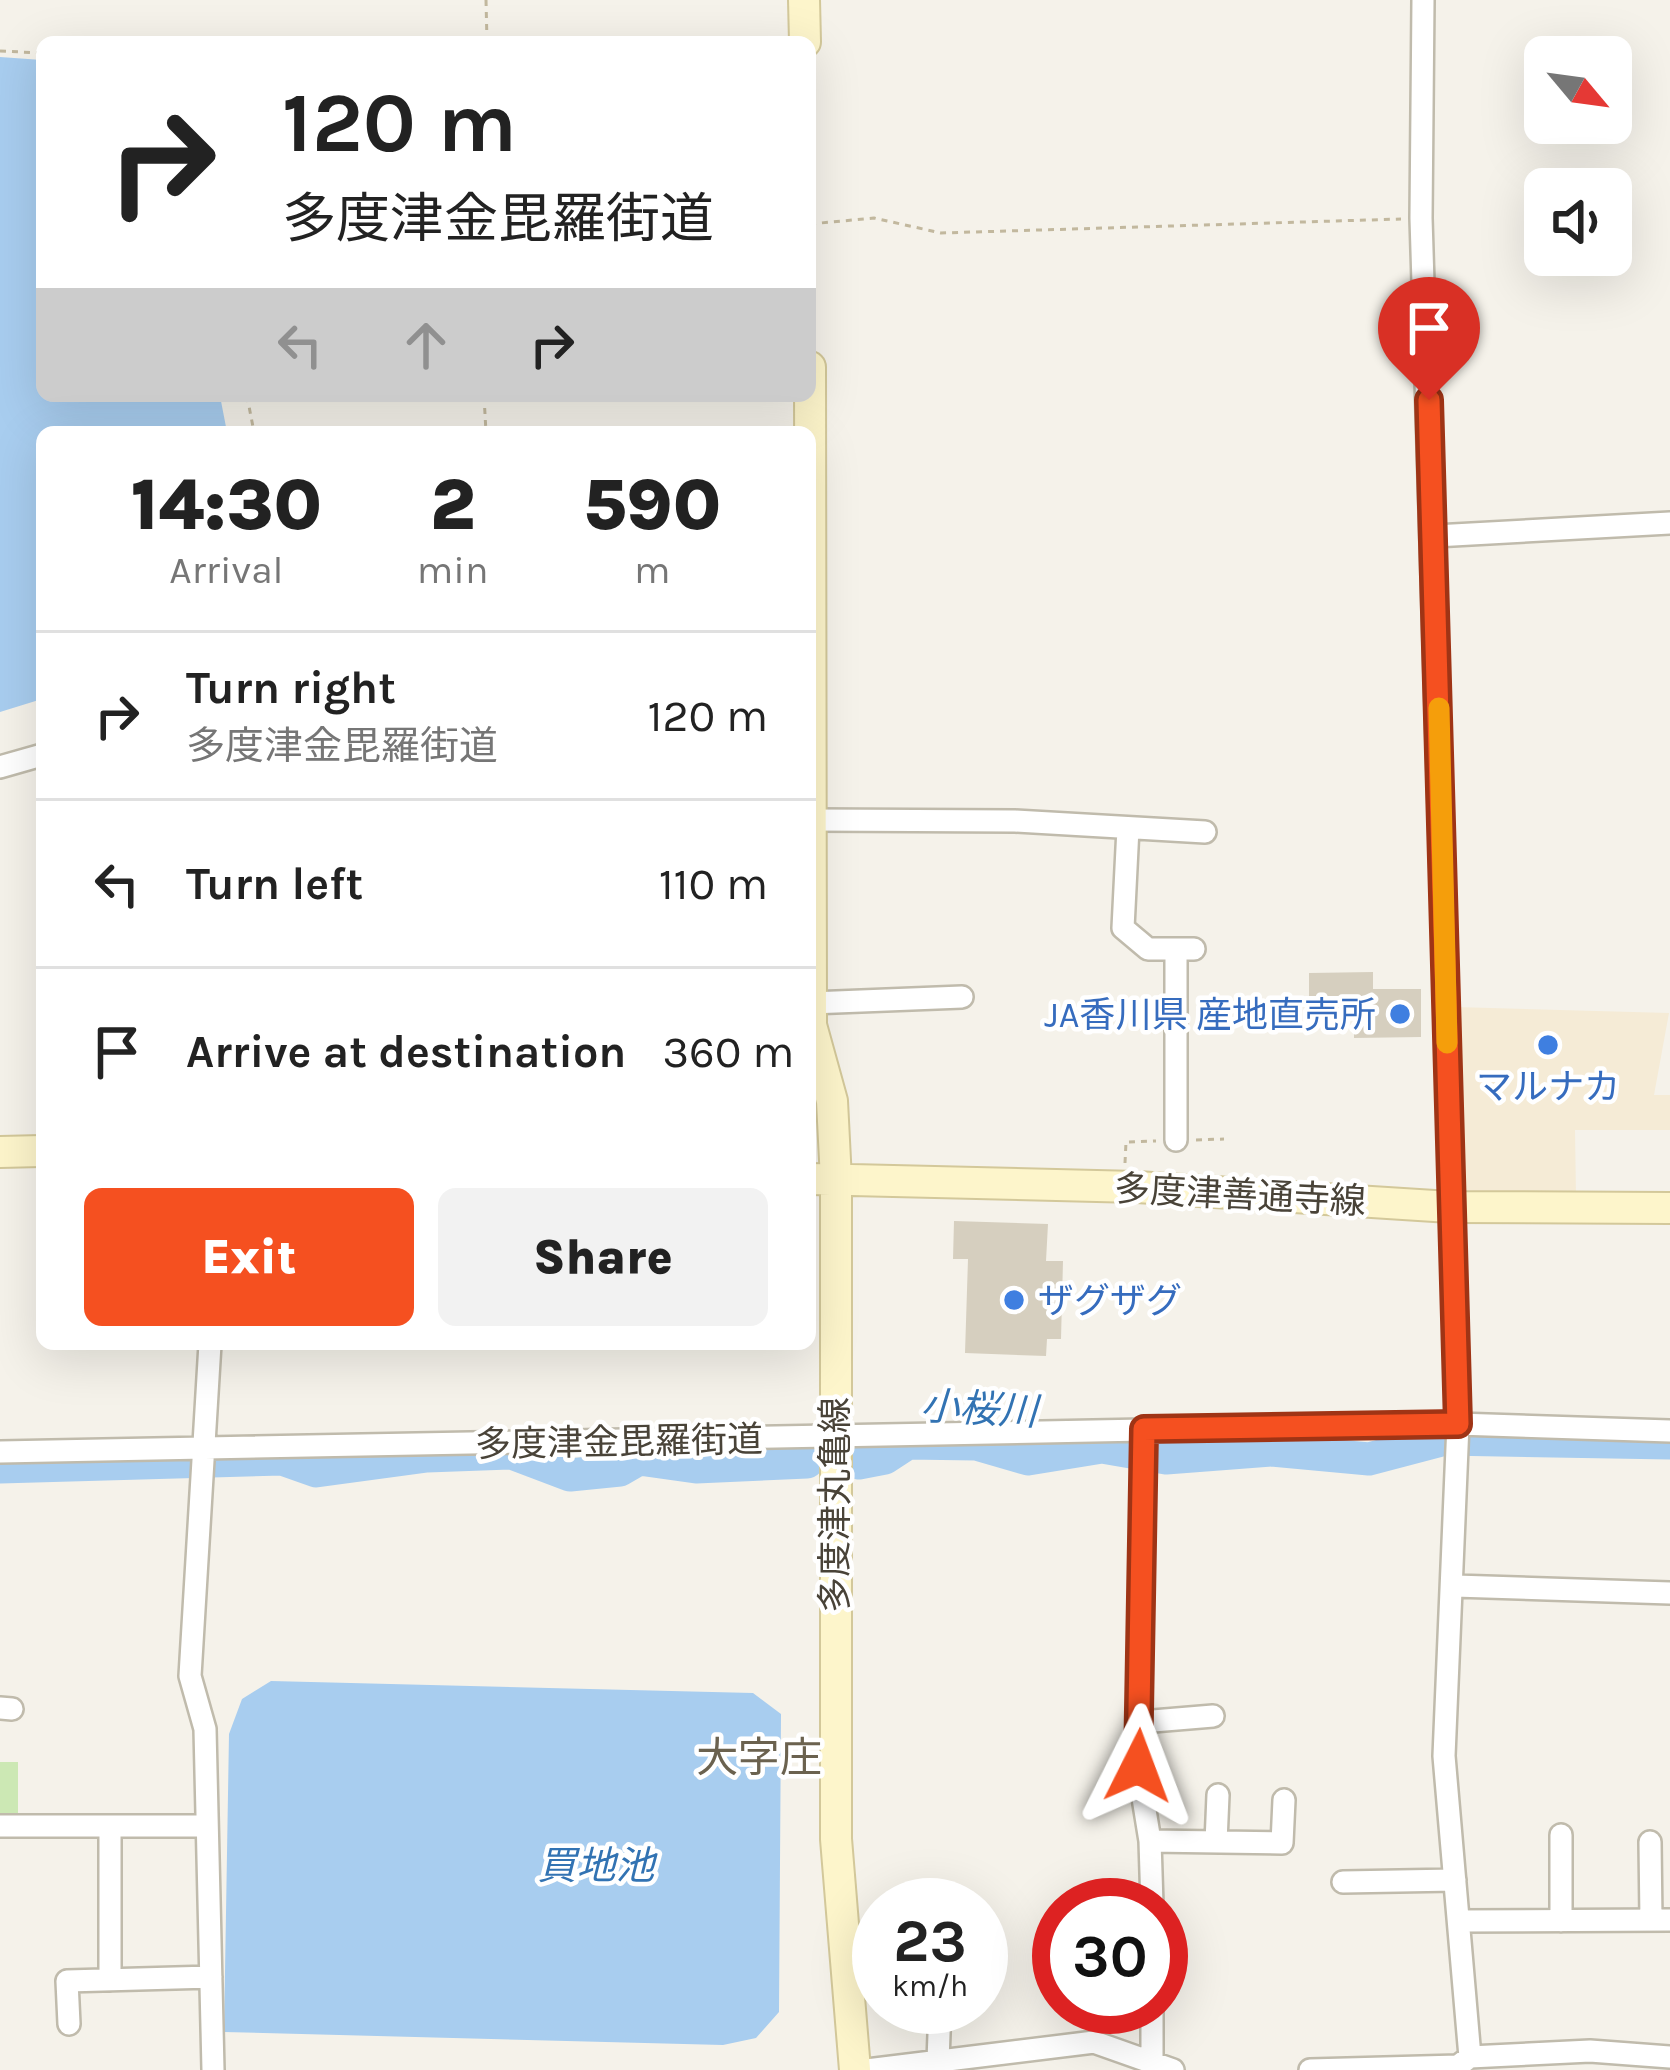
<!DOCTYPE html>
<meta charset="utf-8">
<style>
:root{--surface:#fff;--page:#f2f2f2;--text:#222;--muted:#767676;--line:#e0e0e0;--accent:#f55020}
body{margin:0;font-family:Karla,"Noto Sans JP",sans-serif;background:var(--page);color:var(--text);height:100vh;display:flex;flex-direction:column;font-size:45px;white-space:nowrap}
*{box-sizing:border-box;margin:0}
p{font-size:39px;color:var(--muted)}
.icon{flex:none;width:66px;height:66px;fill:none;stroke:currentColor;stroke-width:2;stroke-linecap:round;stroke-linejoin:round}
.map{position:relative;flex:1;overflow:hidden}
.panel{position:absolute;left:36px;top:426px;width:780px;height:924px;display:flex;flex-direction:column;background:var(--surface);border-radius:18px;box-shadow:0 12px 48px #0002}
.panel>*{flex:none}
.top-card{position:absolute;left:36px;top:36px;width:780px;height:366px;border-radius:18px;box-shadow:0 12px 48px #0002;background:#fff;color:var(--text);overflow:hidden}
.needle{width:78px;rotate:119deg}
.tools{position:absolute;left:1524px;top:36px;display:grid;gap:24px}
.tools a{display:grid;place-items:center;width:108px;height:108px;border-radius:18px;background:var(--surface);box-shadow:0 12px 48px #0002;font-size:60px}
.speed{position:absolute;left:852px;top:1878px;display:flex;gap:24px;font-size:60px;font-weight:700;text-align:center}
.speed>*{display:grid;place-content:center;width:156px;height:156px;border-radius:50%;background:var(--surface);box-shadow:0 12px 48px #0002;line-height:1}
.speed small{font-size:30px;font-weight:400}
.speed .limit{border:18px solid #d22;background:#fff;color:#111}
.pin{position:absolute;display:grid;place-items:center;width:102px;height:102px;color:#fff;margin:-123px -51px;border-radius:50% 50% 50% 0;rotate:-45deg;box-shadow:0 0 12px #0007}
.pin .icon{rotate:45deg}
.me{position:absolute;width:132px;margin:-66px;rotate:3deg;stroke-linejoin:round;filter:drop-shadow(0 0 9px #0008)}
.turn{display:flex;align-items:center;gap:42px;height:252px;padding:0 48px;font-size:54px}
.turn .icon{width:156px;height:156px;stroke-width:2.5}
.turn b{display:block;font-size:84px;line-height:102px}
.lanes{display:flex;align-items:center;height:114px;padding:0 48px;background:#0003;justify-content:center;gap:60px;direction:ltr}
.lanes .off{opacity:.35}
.eta{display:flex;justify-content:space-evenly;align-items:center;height:204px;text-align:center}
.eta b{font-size:72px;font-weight:800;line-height:84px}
.primary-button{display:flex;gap:24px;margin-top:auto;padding:24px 48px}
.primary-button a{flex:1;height:138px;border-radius:18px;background:var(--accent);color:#fff;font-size:48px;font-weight:800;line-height:138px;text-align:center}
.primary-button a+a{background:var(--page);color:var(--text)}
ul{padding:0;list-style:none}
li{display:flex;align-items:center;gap:36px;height:168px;padding:0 48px;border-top:3px solid var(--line)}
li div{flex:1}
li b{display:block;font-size:45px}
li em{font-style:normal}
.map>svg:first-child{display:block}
</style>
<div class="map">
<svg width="1670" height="2070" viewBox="0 0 1670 2070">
<rect width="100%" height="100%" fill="#f5f2ea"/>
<!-- commercial -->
<path fill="#f5ebd6" d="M1455,1007L1669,1013L1654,1095H1670V1130H1575L1576,1197L1457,1190Z"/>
<!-- green -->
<path fill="#cce8b4" d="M0,1762H18V1819H0Z"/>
<!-- water -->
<path fill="#a8cdef" d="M0,57L42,60V396H220L227,432H42V699L0,712Z
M271,1681L753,1693L781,1714L779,2012L756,2038L723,2045L224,2032L229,1734L242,1699Z"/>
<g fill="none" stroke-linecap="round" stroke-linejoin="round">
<!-- river -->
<path stroke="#a8cdef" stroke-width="33" d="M859,1463L885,1458L908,1443L976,1444L1028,1459L1102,1447L1166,1458L1272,1450L1369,1459L1445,1439L1670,1443
M0,1467L282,1459L316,1471L427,1456L512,1453L570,1475L620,1470L639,1459L696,1467L807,1462"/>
</g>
<!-- building -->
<path fill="#d6cfbf" d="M1373,972V989H1421V1037L1354,1038V1010L1309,1011V973Z
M954,1221L1048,1224L1046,1261H1063L1061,1339H1047L1046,1356L965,1353L968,1259H953Z"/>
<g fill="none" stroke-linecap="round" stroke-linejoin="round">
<!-- minor casing -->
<g stroke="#c0bbac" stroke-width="26">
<path id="minor" d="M1435,536L1670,523
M0,767L42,755
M813,820L1015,821L1205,832
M1128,828L1123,928L1148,949H1194
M811,1003L962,997
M1176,1140V949
M210,1344L190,1676L205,1729L213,2070
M1144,1429L1138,1767L1150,1841L1152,1905
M0,1452L1458,1424L1670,1431
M1455,1586L1670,1593
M0,1708L12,1709
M1141,1722L1213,1716
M0,1826H207
M1150,1841L1282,1843L1284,1800
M1216,1842L1218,1795
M1650,1842L1651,1920
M1343,1882L1455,1880
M1459,1921L1670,1920
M1561,1921V1835
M110,1980V1826
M1152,2007V2065
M69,2024L67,1981L211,1977
M1470,2057L1590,2051L1670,2057
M938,2061L940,2007
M867,2070L1094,2042L1173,2070
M1310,2070L1458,2066L1470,2057L1444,1756L1458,1424L1421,218L1423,0"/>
</g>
<!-- secondary casing -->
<g stroke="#d3c89a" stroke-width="34">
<path id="secondary" d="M804,0L805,42
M810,367L811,1025L832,1101L836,1180V1839L855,2070
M0,1152L42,1151
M810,1179L1137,1187L1450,1207L1670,1208"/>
</g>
<!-- path -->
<path stroke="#c2b89e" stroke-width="3" stroke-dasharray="6 6" stroke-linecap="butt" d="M486,0L487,42
M0,51L42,53
M810,224L874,218L941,233L1401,219
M247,396L254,432
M484,396L486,432
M1196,1140L1224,1139
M1125,1163L1126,1142L1156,1141"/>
<!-- minor -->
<use href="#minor" stroke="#fff" stroke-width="21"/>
<!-- secondary -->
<use href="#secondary" stroke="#fdf5cb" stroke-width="30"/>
</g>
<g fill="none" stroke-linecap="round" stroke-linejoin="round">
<!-- route casing -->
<g stroke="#9f3415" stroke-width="30">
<path id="route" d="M1138,1766L1144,1429L1458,1424L1429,400"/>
</g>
<!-- route -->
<use href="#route" stroke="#f55020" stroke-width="21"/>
<!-- slow -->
<path stroke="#f59e0b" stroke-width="21" d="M1439,708L1447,1043"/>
</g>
<!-- markers -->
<g fill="#3f7fe0" stroke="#fff" stroke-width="4.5">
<circle cx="1400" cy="1014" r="12"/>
<circle cx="1548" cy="1045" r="12"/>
<circle cx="1014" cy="1300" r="12"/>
</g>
<g text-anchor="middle" stroke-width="9" stroke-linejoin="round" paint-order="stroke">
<!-- shop labels -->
<g font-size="36" fill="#366cbe" stroke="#fff" text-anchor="end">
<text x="1376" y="1027">JA香川県 産地直売所</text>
<text x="1548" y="1099" text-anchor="middle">マルナカ</text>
<text x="1038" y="1313" text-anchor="start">ザグザグ</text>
</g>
<!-- street labels -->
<g font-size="36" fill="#494338" stroke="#fff">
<text transform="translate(1240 1194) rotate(3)" y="13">多度津善通寺線</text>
<text transform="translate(619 1441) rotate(-1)" y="13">多度津金毘羅街道</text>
<text transform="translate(834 1505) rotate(-90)" y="13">多度津丸亀線</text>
</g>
<!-- water labels -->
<g font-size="39" font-style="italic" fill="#3273b3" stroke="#fff">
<text transform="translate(979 1408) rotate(3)" y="14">小桜川</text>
<text x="596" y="1879">買地池</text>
</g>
<!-- quarter labels -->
<g font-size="42" fill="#6b624f" stroke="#fff">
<text x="759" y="1772">大字庄</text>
</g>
</g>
</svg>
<div class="tools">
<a><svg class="needle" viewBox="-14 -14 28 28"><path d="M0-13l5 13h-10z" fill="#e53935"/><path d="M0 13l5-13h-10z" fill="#767676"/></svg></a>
<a><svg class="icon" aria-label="sound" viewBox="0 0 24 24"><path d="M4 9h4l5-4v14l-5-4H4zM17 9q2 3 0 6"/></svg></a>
</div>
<div class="speed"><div>23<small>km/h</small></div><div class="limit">30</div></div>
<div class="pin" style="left:1429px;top:400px;background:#d93025"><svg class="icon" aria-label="arrive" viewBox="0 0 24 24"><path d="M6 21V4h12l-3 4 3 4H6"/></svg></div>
<svg class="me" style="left:1138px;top:1766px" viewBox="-20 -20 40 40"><path d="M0-17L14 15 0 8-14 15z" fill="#f55020" stroke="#fff" stroke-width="4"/></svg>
<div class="top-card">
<div class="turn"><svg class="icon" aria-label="right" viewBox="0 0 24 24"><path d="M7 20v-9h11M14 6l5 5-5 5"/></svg><div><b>120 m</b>多度津金毘羅街道</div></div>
<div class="lanes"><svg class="icon off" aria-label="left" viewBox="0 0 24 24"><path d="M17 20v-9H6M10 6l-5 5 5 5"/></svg><svg class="icon off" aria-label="ahead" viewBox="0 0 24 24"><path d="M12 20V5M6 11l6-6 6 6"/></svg><svg class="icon" aria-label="right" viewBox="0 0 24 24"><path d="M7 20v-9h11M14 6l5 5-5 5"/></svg></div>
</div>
<section class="panel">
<div class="eta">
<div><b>14:30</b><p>Arrival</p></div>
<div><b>2</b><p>min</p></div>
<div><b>590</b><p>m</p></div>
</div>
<ul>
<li><svg class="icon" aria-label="right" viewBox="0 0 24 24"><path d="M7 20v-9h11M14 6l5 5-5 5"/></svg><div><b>Turn right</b><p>多度津金毘羅街道</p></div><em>120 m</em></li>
<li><svg class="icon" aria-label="left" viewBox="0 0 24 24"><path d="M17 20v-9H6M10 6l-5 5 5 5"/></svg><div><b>Turn left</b></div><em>110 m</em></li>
<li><svg class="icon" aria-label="arrive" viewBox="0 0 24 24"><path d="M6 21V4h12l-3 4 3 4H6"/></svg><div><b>Arrive at destination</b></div><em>360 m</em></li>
</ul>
<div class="primary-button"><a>Exit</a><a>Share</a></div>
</section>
</div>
